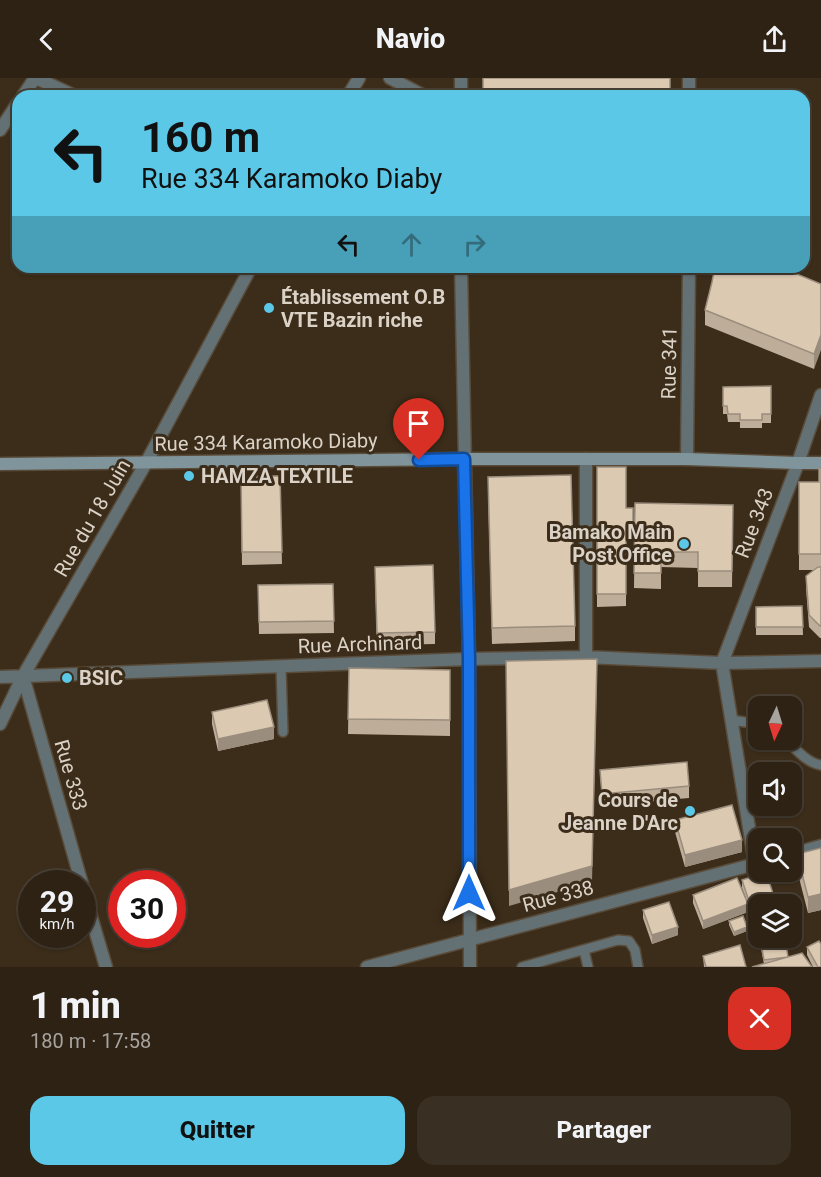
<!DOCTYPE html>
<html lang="fr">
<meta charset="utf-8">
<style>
:root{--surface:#2d2214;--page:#392f22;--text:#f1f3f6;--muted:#a7a4a0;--line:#483f34;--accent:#5bc8e7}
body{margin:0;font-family:Roboto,sans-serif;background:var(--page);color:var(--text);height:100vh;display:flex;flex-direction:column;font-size:22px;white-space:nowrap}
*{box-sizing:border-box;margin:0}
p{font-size:20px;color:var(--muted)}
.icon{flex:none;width:33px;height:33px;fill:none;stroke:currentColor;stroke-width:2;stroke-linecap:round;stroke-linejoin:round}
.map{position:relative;height:889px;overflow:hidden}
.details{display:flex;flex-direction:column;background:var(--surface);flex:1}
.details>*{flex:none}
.guide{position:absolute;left:12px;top:12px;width:798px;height:183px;border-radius:18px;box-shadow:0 2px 4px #0004,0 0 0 2px var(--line);background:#5bc8e7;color:#111;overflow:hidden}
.needle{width:39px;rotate:184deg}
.tools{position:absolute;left:748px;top:618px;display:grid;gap:12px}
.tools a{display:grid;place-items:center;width:54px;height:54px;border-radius:12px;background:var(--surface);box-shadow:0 2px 4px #0004,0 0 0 2px var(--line);font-size:30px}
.speed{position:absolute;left:18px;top:792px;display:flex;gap:12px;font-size:30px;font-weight:700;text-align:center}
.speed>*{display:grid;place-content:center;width:78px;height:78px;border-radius:50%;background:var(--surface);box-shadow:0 2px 4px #0004,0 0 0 2px var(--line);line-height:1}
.speed small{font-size:15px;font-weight:400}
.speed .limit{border:9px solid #d22;background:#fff;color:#111}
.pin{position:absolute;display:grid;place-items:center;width:51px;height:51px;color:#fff;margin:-62px -26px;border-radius:50% 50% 50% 0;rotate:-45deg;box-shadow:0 0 6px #0007}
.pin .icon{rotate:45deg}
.me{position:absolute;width:66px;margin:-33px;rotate:0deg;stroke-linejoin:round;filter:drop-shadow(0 0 4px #0008)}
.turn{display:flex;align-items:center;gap:21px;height:126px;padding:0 30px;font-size:27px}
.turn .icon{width:78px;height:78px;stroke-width:2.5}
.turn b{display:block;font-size:42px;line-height:51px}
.lanes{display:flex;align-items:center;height:57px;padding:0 30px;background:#0003;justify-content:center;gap:30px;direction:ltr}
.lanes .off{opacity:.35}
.round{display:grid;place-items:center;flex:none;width:63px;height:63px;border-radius:18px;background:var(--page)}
.overview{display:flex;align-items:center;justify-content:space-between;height:102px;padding:0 30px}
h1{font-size:36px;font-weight:800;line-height:45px}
.primary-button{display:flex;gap:12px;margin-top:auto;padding:12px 30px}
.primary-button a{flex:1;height:69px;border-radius:18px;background:var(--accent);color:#111;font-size:24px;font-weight:800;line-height:69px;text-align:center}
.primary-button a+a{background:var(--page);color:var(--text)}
header{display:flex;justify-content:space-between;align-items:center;height:78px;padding:0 30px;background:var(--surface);font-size:27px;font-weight:800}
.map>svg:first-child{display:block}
</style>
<header><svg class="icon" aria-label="back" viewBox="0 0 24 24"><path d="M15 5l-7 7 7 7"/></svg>Navio<svg class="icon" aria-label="share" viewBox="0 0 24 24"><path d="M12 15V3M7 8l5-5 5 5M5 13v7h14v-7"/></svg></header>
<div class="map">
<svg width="821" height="889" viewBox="0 0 821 889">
<rect width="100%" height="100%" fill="#3c2d1a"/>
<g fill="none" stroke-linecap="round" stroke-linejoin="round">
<!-- lane casing -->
<g stroke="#594b39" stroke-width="12">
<path id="lane" d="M281,589L283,654
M731,642L759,646
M786,662C796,671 807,685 821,687
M584,872L588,889
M522,889L618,862L629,863L635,872L638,889"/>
</g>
<!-- street casing -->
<g stroke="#594b39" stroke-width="15">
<path id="street" d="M36,0L75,18
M390,0L424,18
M461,0V18
M689,0V18
M23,18L35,0
M348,18L359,0
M0,52L18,25
M461,189L469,581L470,889
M586,381V579
M687,381L689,189
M722,585L798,385L821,317
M722,585L755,786
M23,598L82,806
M0,599L469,581L586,579L722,585L821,583
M0,646L23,598L146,385L251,189
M792,776L821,768
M82,808L106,889
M367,889L759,785"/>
</g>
<!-- secondary casing -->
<g stroke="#594b39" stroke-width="15">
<path id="secondary" d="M0,386L464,381H687L798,385H821"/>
</g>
<!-- lane -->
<use href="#lane" stroke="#637074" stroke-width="9"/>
<!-- street -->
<use href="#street" stroke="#637074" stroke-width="12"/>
<!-- secondary -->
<use href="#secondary" stroke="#80949b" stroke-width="12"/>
</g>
<!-- wall -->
<path fill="#bdad99" d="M821,206L814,291L705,247V232Z
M771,308V345H762V350H740V344H728L727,336H723V309Z
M597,389L626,430H633V459H626V528L597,529Z
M821,390V560H820L809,549L806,510V498L814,492H799V404H819Z
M241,398H280L282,486L242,487Z
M488,415L575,548V563L492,566Z
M635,425L733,427L732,509H698V490L661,489V511L634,510Z
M375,501L435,554V566L377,567Z
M333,506L334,555L259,556L258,507Z
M802,528L803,557H756V529Z
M349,590L450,592V658L348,656Z
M212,634L274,661L218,673L212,646Z
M600,692L689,708V720L602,728Z
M675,742L742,774L685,789L675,754Z
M821,770V832L808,835L797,792V776Z
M742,802L776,826L752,841L748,827V834L703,851L693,825V817L746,820L742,810Z
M643,832L678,857L652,866L643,840Z
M729,843L747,853L734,858L729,847Z
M759,860H785L788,879L764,886Z
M807,869L821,889H813L807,877Z
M703,878L746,889H704Z"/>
<!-- shaded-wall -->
<path fill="#9a8d7d" d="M821,257V272L814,291V276Z
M597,596L592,804L509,828V812Z
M274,649V661L218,673V661Z
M742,762V774L685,789V777Z
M821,816V832L808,835V819Z
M748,826V834L703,851V843Z
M759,830V838L752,841V832Z
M678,849V857L652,866V857Z
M747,849V853L734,858V854Z"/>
<!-- building -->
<path fill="#dcc9b2" stroke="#9a8d7d" stroke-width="1.5" d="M483,0H670V18H483Z
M715,189H780L821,206V257L814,276L705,232L712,204Z
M771,308V336H762V342H740V336H728L727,328H723V309Z
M597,389H626V430H633V447H626V516H597Z
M819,390H821V476H799V404H819Z
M571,397L575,548L492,550L488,399Z
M241,398H280L282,474H242Z
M635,425L733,427L732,493H698V474H661V495H634Z
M433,487L435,554L377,555L375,489Z
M818,489H821V548H820L809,537L806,498Z
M333,506L334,543L259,544L258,507Z
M802,528L803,549H756V529Z
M597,581L592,788L509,812L506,583Z
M349,590L450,592V642L348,641Z
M267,622L274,649L218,661L212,634Z
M687,684L689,708L602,716L600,692Z
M732,727L742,762L685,777L675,742Z
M821,770V816L808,819L797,776Z
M766,794L776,825L771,826H759V830L752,832L742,802Z
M737,800L748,826L703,843L693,817Z
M669,824L678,849L652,857L643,832Z
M743,838L747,849L734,854L729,843Z
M760,860H785L788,879L764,882Z
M819,863L821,866V889H818L807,869Z
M740,867L746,889H706L703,878Z
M802,875L812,889H752Z"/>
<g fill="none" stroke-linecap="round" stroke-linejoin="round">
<!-- route casing -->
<g stroke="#114b97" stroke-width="15">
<path id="route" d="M419,382L464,381L469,581V815"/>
</g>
<!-- route -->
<use href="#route" stroke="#1a73e8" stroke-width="10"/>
</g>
<!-- markers -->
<g fill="#5bc8e7" stroke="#3c2d1a" stroke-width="2">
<circle cx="269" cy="230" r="6"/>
<circle cx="189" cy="398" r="6"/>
<circle cx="684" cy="466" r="6"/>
<circle cx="67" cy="600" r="6"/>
<circle cx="690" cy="733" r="6"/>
</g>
<g text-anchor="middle" stroke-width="6" stroke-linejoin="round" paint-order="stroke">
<!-- poi labels -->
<g font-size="20" font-weight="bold" fill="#dbd2c7" stroke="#3c2d1a" text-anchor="start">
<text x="281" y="226">Établissement O.B<tspan x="281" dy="23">VTE Bazin riche</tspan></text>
<text x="201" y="405">HAMZA TEXTILE</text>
<text x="672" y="461" text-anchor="end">Bamako Main<tspan x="672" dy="23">Post Office</tspan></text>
<text x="79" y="607">BSIC</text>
<text x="678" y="729" text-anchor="end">Cours de<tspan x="678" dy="23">Jeanne D'Arc</tspan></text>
</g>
<!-- street labels -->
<g font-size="20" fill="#dbd2c7" stroke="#3c2d1a">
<text transform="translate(669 285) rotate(-89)" y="7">Rue 341</text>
<text transform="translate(266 364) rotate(-1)" y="7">Rue 334 Karamoko Diaby</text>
<text transform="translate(92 440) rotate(-60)" y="7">Rue du 18 Juin</text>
<text transform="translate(754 445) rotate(-69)" y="7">Rue 343</text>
<text transform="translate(360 566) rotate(-2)" y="7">Rue Archinard</text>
<text transform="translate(71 697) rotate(74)" y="7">Rue 333</text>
<text transform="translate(558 818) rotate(-15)" y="7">Rue 338</text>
</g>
</g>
</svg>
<div class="tools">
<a><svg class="needle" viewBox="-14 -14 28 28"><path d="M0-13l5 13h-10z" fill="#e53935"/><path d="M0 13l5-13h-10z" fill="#a7a4a0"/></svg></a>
<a><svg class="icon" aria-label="sound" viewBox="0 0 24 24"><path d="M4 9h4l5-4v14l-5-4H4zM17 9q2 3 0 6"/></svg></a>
<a><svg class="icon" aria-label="search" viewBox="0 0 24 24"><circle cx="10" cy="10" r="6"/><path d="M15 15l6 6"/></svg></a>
<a><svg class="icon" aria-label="layers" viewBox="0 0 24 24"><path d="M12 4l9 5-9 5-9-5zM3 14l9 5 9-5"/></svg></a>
</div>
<div class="speed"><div>29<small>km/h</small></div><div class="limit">30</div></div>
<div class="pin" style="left:419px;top:382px;background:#d93025"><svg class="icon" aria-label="arrive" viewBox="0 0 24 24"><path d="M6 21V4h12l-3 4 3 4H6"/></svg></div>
<svg class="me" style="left:469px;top:815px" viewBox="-20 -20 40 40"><path d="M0-17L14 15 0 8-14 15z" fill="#1a73e8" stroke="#fff" stroke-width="4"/></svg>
<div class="guide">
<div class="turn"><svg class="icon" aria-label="left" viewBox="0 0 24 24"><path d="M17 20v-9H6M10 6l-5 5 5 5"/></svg><div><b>160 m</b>Rue 334 Karamoko Diaby</div></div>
<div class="lanes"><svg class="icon" aria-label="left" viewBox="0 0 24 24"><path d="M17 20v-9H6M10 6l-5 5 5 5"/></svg><svg class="icon off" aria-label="ahead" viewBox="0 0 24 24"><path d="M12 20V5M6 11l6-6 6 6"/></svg><svg class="icon off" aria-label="right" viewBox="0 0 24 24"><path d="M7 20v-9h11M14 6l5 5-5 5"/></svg></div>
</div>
</div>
<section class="details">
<div class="overview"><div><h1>1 min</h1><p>180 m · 17:58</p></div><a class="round" style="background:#d93025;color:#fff"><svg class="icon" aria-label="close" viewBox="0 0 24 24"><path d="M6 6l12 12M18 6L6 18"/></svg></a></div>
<div class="primary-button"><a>Quitter</a><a>Partager</a></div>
</section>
